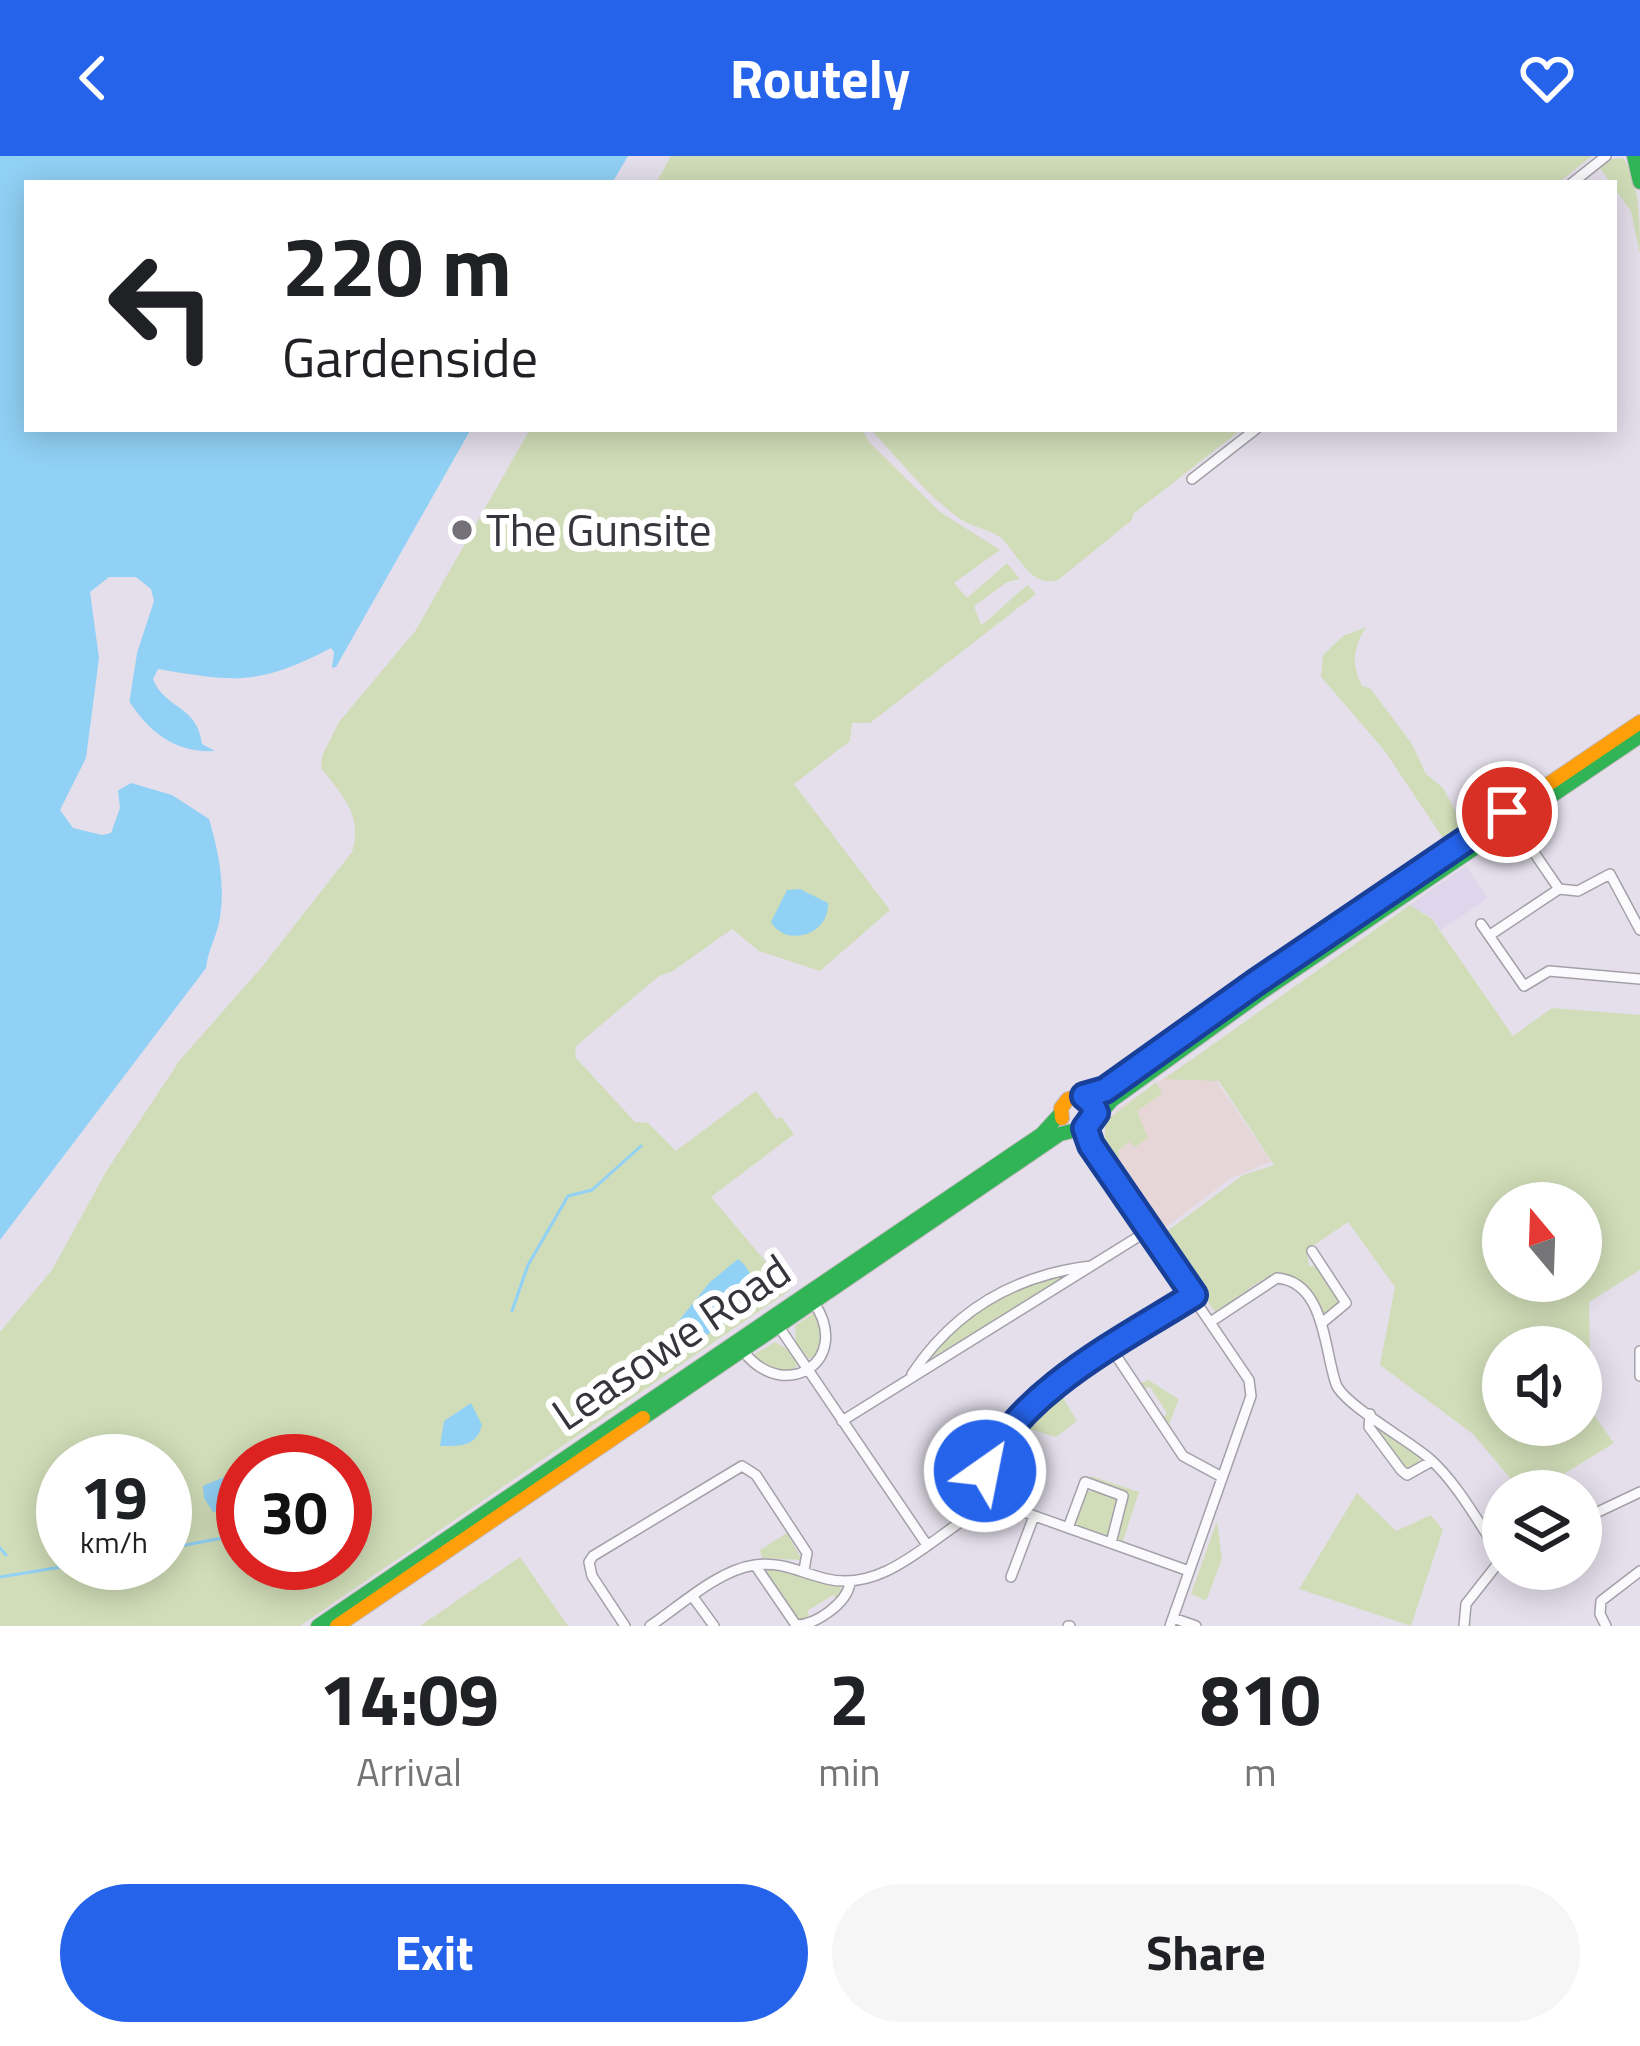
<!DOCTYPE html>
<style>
:root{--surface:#fff;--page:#f6f6f6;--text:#202124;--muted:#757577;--accent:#2563eb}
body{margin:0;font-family:"Titillium Web",sans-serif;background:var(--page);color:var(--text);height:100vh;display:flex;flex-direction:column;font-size:45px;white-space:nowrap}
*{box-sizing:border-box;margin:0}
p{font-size:39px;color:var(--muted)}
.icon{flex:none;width:66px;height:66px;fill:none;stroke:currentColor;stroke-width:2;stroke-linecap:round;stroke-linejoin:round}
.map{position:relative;height:1470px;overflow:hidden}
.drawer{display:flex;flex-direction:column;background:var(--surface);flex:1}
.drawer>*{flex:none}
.banner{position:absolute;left:24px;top:24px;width:1593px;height:252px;border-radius:0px;box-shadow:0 6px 30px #0003;background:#fff;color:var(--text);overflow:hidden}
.needle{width:78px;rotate:341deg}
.fabs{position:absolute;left:1482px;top:1026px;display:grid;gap:24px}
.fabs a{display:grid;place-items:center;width:120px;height:120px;border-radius:50%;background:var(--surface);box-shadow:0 6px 30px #0003;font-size:60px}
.speed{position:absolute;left:36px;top:1278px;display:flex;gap:24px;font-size:60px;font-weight:700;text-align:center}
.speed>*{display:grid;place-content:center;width:156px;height:156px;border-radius:50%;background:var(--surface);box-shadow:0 6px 30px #0003;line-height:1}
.speed small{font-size:30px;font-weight:400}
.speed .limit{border:18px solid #d22;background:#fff;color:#111}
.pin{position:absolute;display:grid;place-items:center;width:102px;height:102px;color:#fff;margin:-51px;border:6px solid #fff;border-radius:50%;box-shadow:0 3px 12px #0007}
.me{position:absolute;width:132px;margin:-66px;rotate:33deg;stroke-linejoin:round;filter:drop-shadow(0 0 9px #0008)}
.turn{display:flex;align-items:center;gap:42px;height:252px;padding:0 60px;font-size:54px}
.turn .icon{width:156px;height:156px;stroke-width:2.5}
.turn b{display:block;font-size:84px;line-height:102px}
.eta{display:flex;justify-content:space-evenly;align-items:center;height:204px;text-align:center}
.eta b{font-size:72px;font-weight:700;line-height:84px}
.action{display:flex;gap:24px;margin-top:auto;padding:24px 60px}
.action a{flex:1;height:138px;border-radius:72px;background:var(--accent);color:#fff;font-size:48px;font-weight:700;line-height:138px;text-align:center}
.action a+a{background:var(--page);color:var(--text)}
header{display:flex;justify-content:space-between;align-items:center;height:156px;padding:0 60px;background:var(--accent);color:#fff;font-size:54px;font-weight:700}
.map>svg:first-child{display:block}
</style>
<header><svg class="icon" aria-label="back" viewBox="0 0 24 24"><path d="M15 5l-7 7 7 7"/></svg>Routely<svg class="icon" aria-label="heart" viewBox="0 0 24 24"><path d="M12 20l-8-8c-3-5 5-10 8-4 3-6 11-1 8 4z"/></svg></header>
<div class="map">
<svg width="1640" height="1470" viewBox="0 0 1640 1470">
<rect width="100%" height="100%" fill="#e4dfeb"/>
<!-- built -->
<path fill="#dfd6eb" d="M1466,710L1488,742L1441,774L1432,762L1410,749Z"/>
<!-- education -->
<path fill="#e6d6d8" d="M1199,899L1271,1006L1231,1022L1161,1075L1105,984V966L1119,952Z"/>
<!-- green -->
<path fill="#d1ddb8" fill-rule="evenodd" d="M671,0H1592L1558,27H656Z
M1623,2C1640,23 1640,69 1640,98L1631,55L1600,12L1612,3Z
M530,273H862L869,286L940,356L1000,394L954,427L967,442L1007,407L1020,423L1007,426L974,450L981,469C998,458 1012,440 1028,429L1036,438L870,567H852L850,585L794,628L890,754L820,815L759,795L732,773L673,815L659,820L575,891L576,902L635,966L648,967L676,995L756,935L777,963L781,961L794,978L711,1041L790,1134L300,1470H0V1176L52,1114L107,1014L180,904L261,812L352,696C363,659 343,640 321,612L322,600L339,566L416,474ZM63,1305H165V1407H63ZM243,1305H345V1407H243Z
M870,273H1242L1133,358L1132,364L1058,424C1031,432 1020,401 1002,383C990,372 971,372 959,362C926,339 898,302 870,273Z
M1366,471C1353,493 1351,507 1362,530L1370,532L1412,588L1426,618L1443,632L1457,658L1460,679L1447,688L1384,594L1321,521L1323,499L1343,480Z
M1410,749L1432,763L1513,880L1552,852L1640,859V1114L1589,1146L1591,1255L1614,1287L1536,1335H1521L1473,1278L1380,1209L1395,1131L1348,1066L1307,1094L1309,1110L1320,1111L1341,1143L1337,1154L1325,1161C1278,1095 1275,1116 1216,1157L1162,1079L1243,1019L1274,1009L1219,925L1164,923ZM1503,1047H1581V1125H1503ZM1503,1191H1581V1269H1503Z
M1156,926L1162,938L1137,955L1148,982L1135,991L1129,986L1119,994V1002H1114L1105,984V966Z
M1066,1116L1070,1119L926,1205C968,1155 1003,1135 1066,1116Z
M815,1156L822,1167L821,1195L809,1203L796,1187L795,1170Z
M775,1186L787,1193L797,1208L794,1215L773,1216L753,1199Z
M1148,1224L1179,1243L1168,1271L1163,1262L1167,1257L1150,1231L1144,1233L1141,1227Z
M1058,1234L1077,1265L1056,1281L1020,1270L1026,1264L1030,1267L1053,1247L1049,1241Z
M1375,1268L1419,1299L1420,1306L1407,1315L1372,1271Z
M991,1275L995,1279L983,1300L977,1299L968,1322L956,1317L961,1280Z
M1091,1320L1139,1336L1123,1385L1073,1368L1085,1334L1092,1336L1095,1327L1089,1324Z
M1357,1337L1396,1375L1431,1359L1443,1374L1411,1470L1299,1433Z
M1217,1365L1222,1403L1206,1445L1191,1438Z
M787,1377L802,1404L762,1402L760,1394Z
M520,1401L568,1470H420Z
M765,1412L838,1429L844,1435L838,1444L833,1439L807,1455L810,1461L805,1465L797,1464L764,1417Z"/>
<!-- water -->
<path fill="#91d1f5" d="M0,0H628L612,27H27V273H471L336,511L332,512L334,496L331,492C258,530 235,526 158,513L153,523C165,554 197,548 202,588L215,595C175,597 150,577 129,545L144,452L126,436L111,445L85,642L102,655L114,637L131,627L172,639L209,663C219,697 226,732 219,767C215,784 208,794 206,812L0,1084Z
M800,733L828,747C830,779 786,792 771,766L787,734Z
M738,1103C749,1111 751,1123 761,1133L748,1156C711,1168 682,1205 645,1222L637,1219L634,1205L643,1196L657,1192L710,1126Z
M471,1247L482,1269C476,1291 461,1290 440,1290L444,1265Z
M243,1313V1350L213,1356L204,1342L203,1330Z"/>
<!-- pier -->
<path fill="#e4dfeb" d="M109,421H136L151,433L154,445L137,497L128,555L123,545L138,453L125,442L117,448L114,460L123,486L102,608L91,641L95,648L106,646L109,634L117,626L120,652L111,677L102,679L73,672L60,654L86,602L99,502L90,436Z"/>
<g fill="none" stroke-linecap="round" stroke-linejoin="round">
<!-- stream -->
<path stroke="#91d1f5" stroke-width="3" d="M512,1155L528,1109L568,1040L592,1034L641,990
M0,1392L6,1399
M165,1393L243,1378
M0,1421L86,1407"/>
<!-- street casing -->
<g stroke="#a4a0a9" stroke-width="12">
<path id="street" d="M1572,27L1606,0
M1192,323L1256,273
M1511,663L1559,733L1578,735L1610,718L1640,774
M1481,768L1524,830L1549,815L1640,823
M1490,779L1559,733
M1085,972L1116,1028L1249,1224L1251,1240L1170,1470
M1312,1095L1346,1147L1323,1166
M775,1165L927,1389
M1212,1165L1277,1122C1325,1126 1324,1194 1336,1228C1344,1249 1410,1285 1430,1303C1459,1329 1480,1370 1502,1401
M1111,1192L1183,1300L1222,1321
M743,1195C785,1249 853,1204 814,1147
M1640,1195V1220
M912,1218C954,1155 1015,1119 1091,1110
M1370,1258L1369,1271L1401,1314L1407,1319L1432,1305
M842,1265L1149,1074
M976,1339L1189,1415
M1581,1364L1640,1336
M1068,1372L1085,1326L1123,1340L1111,1387
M755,1409L796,1469C816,1469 847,1447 850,1427
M1011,1421L1034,1360
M693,1441L714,1470
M1173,1462L1196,1470
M625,1470L592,1420L589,1406L593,1400L742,1310L756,1319L807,1397L804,1414
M650,1470C680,1450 718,1414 755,1409C782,1405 801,1417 827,1423C877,1435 920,1394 959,1367C978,1344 979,1315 994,1291C1031,1232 1136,1176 1194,1139
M1068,1470H1070
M1464,1470L1466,1448L1503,1401
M1606,1470L1600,1458L1601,1445L1640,1415"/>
</g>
<!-- fast casing -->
<g stroke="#c3babf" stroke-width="16">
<path id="fast" d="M1634,0L1640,26
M643,1262L1060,978L1088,971L1112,944L1262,836L1640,580
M318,1470L1042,978L1061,957"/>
</g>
<!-- slow casing -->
<g stroke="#c3babf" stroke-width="16">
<path id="slow" d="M1062,962L1061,952L1068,943L1105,934L1255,827L1640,566
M337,1470L643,1262"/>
</g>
<!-- street -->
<use href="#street" stroke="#fbfafc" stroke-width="9"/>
<!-- fast -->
<use href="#fast" stroke="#30b455" stroke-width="14"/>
<!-- slow -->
<use href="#slow" stroke="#ff9f0a" stroke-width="14"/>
</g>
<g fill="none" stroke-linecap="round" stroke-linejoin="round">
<!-- route casing -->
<g stroke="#184099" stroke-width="30">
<path id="route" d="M985,1315C1015,1237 1126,1182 1194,1139L1091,989L1085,972L1096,957L1091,946L1084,940L1105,934L1255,827L1507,656"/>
</g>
<!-- route -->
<use href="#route" stroke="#2563eb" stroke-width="21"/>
</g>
<!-- markers -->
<circle fill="#747079" stroke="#fff" stroke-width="4.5" cx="462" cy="374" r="12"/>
<g text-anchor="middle" stroke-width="12" stroke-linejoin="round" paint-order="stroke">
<!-- poi labels -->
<g font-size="45" fill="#37343c" stroke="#fff" text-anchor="start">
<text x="486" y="390">The Gunsite</text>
</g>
<!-- street labels -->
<g font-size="45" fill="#37343c" stroke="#fff">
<text transform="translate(671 1186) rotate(-34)" y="16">Leasowe Road</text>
</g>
</g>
</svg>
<div class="fabs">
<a><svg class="needle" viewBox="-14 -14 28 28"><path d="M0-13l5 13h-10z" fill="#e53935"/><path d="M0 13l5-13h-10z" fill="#757577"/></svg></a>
<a><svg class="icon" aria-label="sound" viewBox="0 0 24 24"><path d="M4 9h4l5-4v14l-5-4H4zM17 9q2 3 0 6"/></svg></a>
<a><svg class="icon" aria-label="layers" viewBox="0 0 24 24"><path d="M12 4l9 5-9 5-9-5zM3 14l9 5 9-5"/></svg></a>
</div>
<div class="speed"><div>19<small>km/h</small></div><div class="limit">30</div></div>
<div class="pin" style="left:1507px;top:656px;background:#d93025"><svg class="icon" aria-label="arrive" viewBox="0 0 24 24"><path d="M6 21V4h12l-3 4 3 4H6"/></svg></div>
<svg class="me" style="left:985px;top:1315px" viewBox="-20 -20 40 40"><circle r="17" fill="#2563eb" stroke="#fff" stroke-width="3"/><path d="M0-11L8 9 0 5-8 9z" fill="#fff"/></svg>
<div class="banner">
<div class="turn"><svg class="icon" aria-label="left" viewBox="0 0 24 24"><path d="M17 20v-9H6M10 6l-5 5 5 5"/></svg><div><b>220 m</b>Gardenside</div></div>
</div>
</div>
<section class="drawer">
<div class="eta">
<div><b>14:09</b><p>Arrival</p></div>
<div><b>2</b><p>min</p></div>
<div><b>810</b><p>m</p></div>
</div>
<div class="action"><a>Exit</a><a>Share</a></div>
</section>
